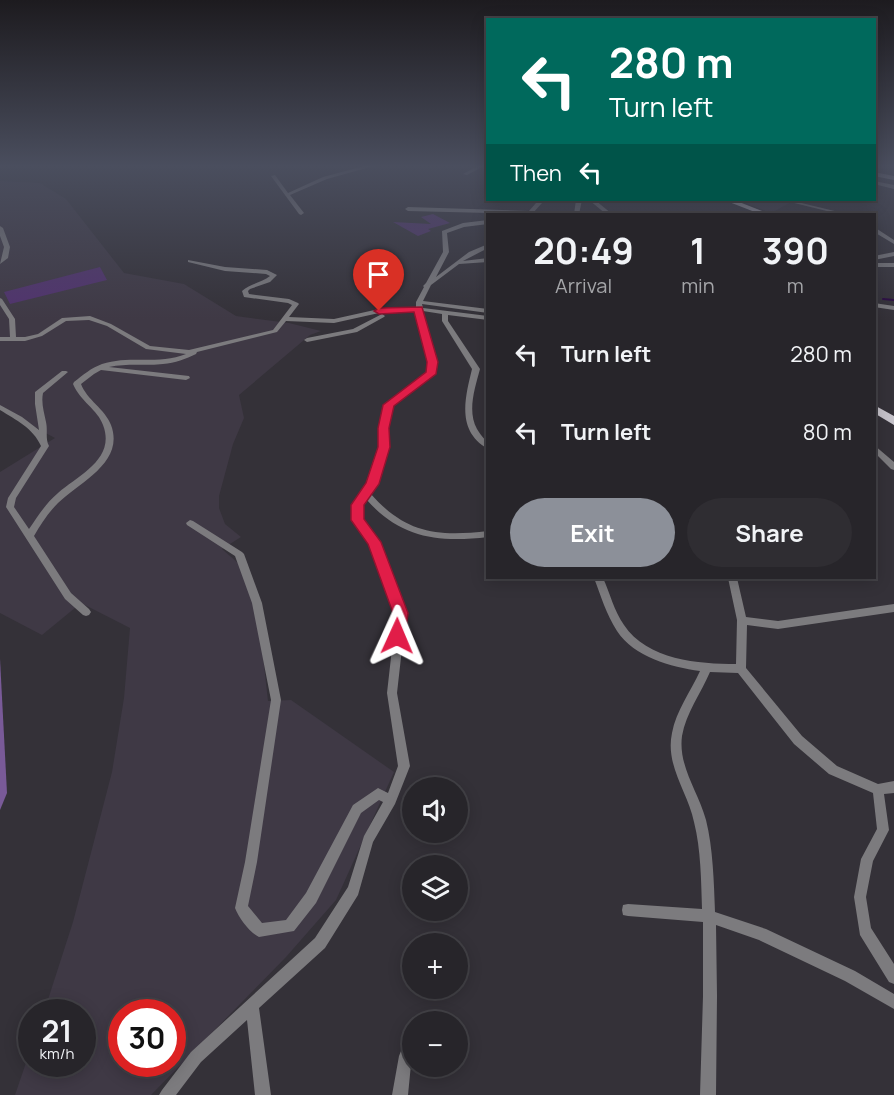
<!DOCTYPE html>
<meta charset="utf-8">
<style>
:root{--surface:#27252a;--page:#2f2d32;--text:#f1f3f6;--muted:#a4a5a8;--line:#434247;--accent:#8c9099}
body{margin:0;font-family:Manrope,sans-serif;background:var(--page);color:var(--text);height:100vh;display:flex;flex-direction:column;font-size:22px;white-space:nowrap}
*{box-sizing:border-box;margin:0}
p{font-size:20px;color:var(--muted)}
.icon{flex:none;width:33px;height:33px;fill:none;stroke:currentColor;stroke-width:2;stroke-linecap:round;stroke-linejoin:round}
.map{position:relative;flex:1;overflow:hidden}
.details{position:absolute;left:486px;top:213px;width:390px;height:366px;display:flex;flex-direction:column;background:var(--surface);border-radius:0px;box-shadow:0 3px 15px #0003,0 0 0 2px var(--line)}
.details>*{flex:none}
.banner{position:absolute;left:486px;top:18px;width:390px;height:183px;border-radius:0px;box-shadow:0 3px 15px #0003,0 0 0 2px var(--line);background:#00695c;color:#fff;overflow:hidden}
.fabs{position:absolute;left:402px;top:777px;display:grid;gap:12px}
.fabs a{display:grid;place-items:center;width:66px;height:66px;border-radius:50%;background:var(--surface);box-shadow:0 3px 15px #0003,0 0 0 2px var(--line);font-size:30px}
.speed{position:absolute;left:18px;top:999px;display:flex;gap:12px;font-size:30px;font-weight:700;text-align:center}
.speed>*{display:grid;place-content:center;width:78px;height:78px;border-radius:50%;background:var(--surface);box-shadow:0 3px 15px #0003,0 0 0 2px var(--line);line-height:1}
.speed small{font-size:15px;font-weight:400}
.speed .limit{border:9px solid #d22;background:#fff;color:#111}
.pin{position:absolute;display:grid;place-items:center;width:51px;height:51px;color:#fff;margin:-62px -26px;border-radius:50% 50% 50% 0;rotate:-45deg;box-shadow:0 0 6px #0007}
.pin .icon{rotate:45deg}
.me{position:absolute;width:66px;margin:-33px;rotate:1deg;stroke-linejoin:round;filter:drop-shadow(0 0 4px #0008)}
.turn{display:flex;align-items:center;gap:21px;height:126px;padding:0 24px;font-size:27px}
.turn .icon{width:78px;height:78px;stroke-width:2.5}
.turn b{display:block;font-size:42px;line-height:51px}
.then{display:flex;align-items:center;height:57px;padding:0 24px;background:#0003;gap:12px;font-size:22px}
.eta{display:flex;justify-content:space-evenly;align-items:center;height:102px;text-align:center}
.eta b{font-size:36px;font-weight:700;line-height:42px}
.button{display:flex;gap:12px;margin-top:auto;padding:12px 24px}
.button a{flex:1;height:69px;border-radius:36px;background:var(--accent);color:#fff;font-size:24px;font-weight:700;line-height:69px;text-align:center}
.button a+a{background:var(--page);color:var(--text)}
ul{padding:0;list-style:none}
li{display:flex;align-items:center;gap:18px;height:78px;padding:0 24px}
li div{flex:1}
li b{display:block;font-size:22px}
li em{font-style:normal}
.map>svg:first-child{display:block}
</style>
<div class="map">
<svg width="894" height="1095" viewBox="0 0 894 1095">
<rect width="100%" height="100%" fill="#343138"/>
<!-- built -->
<path fill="#3f3945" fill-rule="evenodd" d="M0,181L40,183L66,199L124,273L184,284L236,316L289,323L321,331L310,335L239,395L244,418L233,444L219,496V508L225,524L241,537L222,549L238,563L259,620L268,701L291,700L394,772L336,900L286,957L151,1095H15L31,1048L32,1064H82V1012H44L73,922L112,772L124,698L130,628L81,603L42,635L0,613V472L55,438L0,409ZM122,1012H172V1064H122Z
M738,200H787L793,201L771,213Z"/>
<!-- forest -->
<path fill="#795a98" d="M0,659L7,793L0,810Z"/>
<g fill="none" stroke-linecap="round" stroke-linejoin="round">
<!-- stream -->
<path stroke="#2a0942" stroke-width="2" d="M883,299L894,300"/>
</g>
<!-- building -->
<path fill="#51336e" d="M433,214L450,223L428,229L431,231L418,236L393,222L431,224L421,217Z
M100,267L107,280L10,304L4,292Z"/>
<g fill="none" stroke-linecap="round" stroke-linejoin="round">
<!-- street -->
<path fill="#7c7b7e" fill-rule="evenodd" d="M368,165H377L327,179L290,195L304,213L301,215L299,214L271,176L275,175L288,193L323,177Z
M479,165H486L467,175L463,174Z
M874,181L894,185V189L874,184Z
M535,200H539L542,203L532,214L408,211L405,209L408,207L529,211L536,203Z
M576,200H582L579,214H574Z
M589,200H595L612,214H606Z
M782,200H789L847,214H839Z
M488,220V224L464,227L447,233L449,252L436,277L469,252L488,244V248L463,261L488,258V262L459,264L431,285L423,301L488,309V313L422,304L423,308L488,316V320L448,315V321L480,369C475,388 467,411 477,429C482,438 488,440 488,449C456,431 465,398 472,369L442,321V314L423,311L425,329L436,362L435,374L392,406L387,427L388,447L376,484L370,493C405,533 436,537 488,531V537C438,543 400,538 366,499L361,505L362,519L379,542L406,613L397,693L410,766L395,804L373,842L358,895L325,948L259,1008L271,1095H255L247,1020L201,1062L176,1095H159L162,1090L191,1052L315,938L348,887L364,836L383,802L379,800L361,813L316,903L294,931L259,937C249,932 239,918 235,908L245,862L271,700L252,603L235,556L187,525L186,523L190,520L193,521L242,552L244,554L262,603L281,700L257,862L248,906L262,923L286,920L306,893L353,805L378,788L388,793L398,766L387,693L396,613L371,543L354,520L353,505L368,483L380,447L379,427L385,405L428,373L430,362L419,329L417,311L379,313L334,323L286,321L277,332L197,352L196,354C186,359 175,363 163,364C145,366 127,363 109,367L189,376L190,378L186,380L101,370L94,374L81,384C87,400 105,409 111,425C125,462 80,482 58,503C48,513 41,524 34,536L71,593L89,609L91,612L89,615L86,616L83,615L65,599L6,507L8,498L41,446C33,428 16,420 0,410V405L22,417L39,430L35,404V392L62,371H66L68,372L43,393C41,403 44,412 46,422C48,431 45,438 49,446L16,498L14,507L29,529C38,516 46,503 58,493C79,475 116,459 103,425C98,410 80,401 73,384L74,382C83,375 91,368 102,364C129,355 159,365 186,354L146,349L107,326L89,320L66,321L42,336L25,341H0V337H10L9,319L0,305V298L2,299L15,319L16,337H25L38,334L62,318L90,316L111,324L150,346L189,350L273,330L292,305L288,303L244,297L242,291C250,283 262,283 270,276L266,274L225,271L188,262V260L225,267L267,270L277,275L270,282L250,289L248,291L249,294L289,299L298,303L299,304L289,317L334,319L379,309L416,307V302L424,287L423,286L426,283L443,252L442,231L463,223Z
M0,226L3,228L10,247L8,258L0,264L4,247L0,236Z
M874,227L894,240V244L874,232Z
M894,252V256L874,260V256Z
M874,263H894V267H874Z
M874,303L894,306V310L874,307Z
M382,314L385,316L384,317L357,332L307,342L304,340L307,338L353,329Z
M874,445L894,462V470L891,469L874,452Z
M594,578H603C610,593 614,611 624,625C647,660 699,664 736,664L737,620L728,578H737L746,617L778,621L894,604V612L778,629L747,625L746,668L802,736L837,766L878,784L894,781V793L884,794L889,830L873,861L866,897L871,928L894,964V984L889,982L860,935L854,897L861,859L877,829L873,793L829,774L794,744L738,673L710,672C701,693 686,713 682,736C678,766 698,791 706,820C713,848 714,883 715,912L766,929L855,971L894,994V1009L845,981L759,940L716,925L717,996L716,1095H700L703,996V922L628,916L623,915L622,910L623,905L628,904L702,909C701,880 701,850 694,822C688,792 665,766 672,733C676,711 691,691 700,671C671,667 634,657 617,631C606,614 601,596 594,578Z
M406,1049L411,1051L412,1054L408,1095H392L399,1056L401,1051Z"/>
<!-- secondary -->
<path fill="#a6a3a9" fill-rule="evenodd" d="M874,172L894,176V180L874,176Z"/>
<!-- primary -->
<path fill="#c5c2c9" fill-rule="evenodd" d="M724,200H734L770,214H760Z
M874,405L894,416V425L874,413Z"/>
</g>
<!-- sky -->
<linearGradient id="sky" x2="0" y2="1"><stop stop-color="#1d1b1f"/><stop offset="0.52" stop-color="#4a4e5e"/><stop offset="1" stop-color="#4a4e5e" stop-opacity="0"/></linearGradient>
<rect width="894" height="319" fill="url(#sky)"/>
<!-- route -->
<path fill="#e11d48" stroke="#92132f" stroke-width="1.5" d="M422,307L438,362L436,374L394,406L389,428L390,447L379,484L364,505V519L381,542L408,613L405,636L397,642L390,636L393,613L368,544L351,520V505L366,483L378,447V428L383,405L426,372L427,362L414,312L379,314L374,311L379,308Z"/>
</svg>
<div class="fabs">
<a><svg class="icon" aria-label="sound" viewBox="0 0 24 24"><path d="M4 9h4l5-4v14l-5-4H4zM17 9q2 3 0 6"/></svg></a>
<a><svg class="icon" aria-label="layers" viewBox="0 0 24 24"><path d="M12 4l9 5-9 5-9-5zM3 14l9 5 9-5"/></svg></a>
<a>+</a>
<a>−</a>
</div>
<div class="speed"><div>21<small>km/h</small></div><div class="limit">30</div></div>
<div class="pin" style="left:379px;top:311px;background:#d93025"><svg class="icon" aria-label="arrive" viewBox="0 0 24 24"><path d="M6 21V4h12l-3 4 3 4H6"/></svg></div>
<svg class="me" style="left:397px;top:636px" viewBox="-20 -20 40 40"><path d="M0-17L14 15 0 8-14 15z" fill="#e11d48" stroke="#fff" stroke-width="4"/></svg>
<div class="banner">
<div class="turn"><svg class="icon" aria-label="left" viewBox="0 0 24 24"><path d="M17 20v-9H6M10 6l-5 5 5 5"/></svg><div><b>280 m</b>Turn left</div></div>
<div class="then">Then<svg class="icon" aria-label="left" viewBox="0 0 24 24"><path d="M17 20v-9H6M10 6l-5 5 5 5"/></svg></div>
</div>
<section class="details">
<div class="eta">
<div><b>20:49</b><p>Arrival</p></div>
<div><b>1</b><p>min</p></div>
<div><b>390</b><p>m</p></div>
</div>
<ul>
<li><svg class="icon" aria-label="left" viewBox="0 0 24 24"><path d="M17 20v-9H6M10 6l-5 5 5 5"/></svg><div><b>Turn left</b></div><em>280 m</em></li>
<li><svg class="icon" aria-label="left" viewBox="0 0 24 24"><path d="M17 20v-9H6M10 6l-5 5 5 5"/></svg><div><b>Turn left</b></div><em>80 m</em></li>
</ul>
<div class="button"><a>Exit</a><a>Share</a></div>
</section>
</div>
